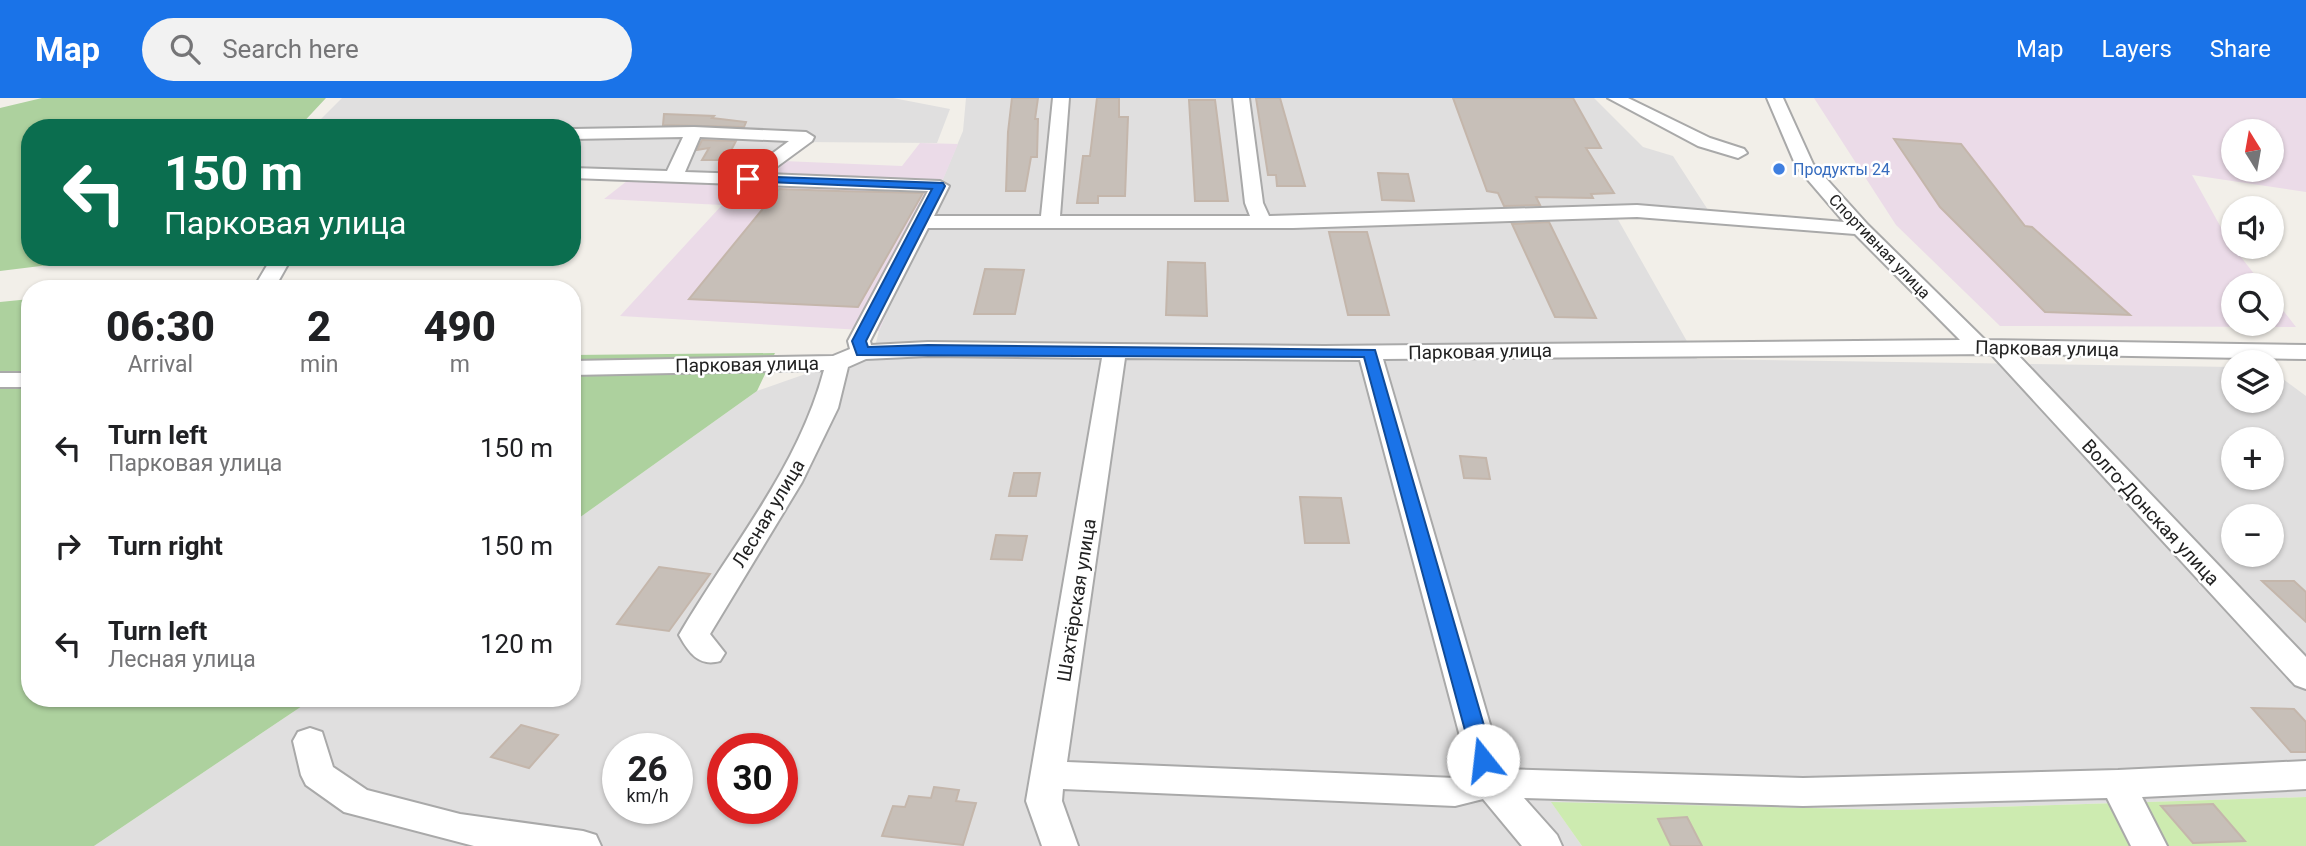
<!DOCTYPE html>
<meta charset="utf-8">
<style>
:root{--surface:#fff;--page:#f2f2f2;--text:#202124;--muted:#757577;--accent:#1a73e8}
body{margin:0;font-family:Roboto,sans-serif;background:var(--page);color:var(--text);height:100vh;display:flex;flex-direction:column;font-size:26px;white-space:nowrap}
*{box-sizing:border-box;margin:0}
p{font-size:23px;color:var(--muted)}
.icon{flex:none;width:38px;height:38px;fill:none;stroke:currentColor;stroke-width:2;stroke-linecap:round;stroke-linejoin:round}
.map{position:relative;flex:1;overflow:hidden}
.details{position:absolute;left:21px;top:182px;width:560px;height:427px;display:flex;flex-direction:column;background:var(--surface);border-radius:28px;box-shadow:0 2px 5px #0004}
.details>*{flex:none}
.top-card{position:absolute;left:21px;top:21px;width:560px;height:147px;border-radius:28px;box-shadow:0 2px 5px #0004;background:#0b6e4f;color:#fff;overflow:hidden}
.needle{width:46px;rotate:349deg}
.fabs{position:absolute;left:2221px;top:21px;display:grid;gap:14px}
.fabs a{display:grid;place-items:center;width:63px;height:63px;border-radius:50%;background:var(--surface);box-shadow:0 2px 5px #0004;font-size:35px}
.speed{position:absolute;left:602px;top:635px;display:flex;gap:14px;font-size:35px;font-weight:700;text-align:center}
.speed>*{display:grid;place-content:center;width:91px;height:91px;border-radius:50%;background:var(--surface);box-shadow:0 2px 5px #0004;line-height:1}
.speed small{font-size:18px;font-weight:400}
.speed .limit{border:10px solid #d22;background:#fff;color:#111}
.pin{position:absolute;display:grid;place-items:center;width:60px;height:60px;color:#fff;margin:-30px;border-radius:14px;box-shadow:0 4px 10px #0006}
.me{position:absolute;width:77px;margin:-38px;rotate:344deg;stroke-linejoin:round;filter:drop-shadow(0 0 5px #0008)}
.turn{display:flex;align-items:center;gap:24px;height:147px;padding:0 28px;font-size:32px}
.turn .icon{width:91px;height:91px;stroke-width:2.5}
.turn b{display:block;font-size:49px;line-height:60px}
.eta{display:flex;justify-content:space-evenly;align-items:center;height:119px;text-align:center}
.eta b{font-size:42px;font-weight:800;line-height:49px}
ul{padding:0;list-style:none}
li{display:flex;align-items:center;gap:21px;height:98px;padding:0 28px}
li div{flex:1}
li b{display:block;font-size:26px}
li em{font-style:normal}
header{display:flex;align-items:center;gap:42px;box-sizing:border-box;height:98px;padding:0 35px;background:var(--accent);color:#fff}
header strong{font-size:33px}
nav{display:flex;gap:38px;margin-inline-start:auto;font-size:24px}
.search{width:490px;height:63px;background:var(--page);display:flex;align-items:center;gap:18px;box-sizing:border-box;padding:0 24px;border-radius:38px;color:var(--muted);font-size:26px}
.map>svg:first-child{display:block}
</style>
<header>
<strong>Map</strong>
<div class="search"><svg class="icon" aria-label="search" viewBox="0 0 24 24"><circle cx="10" cy="10" r="6"/><path d="M15 15l6 6"/></svg>Search here</div>
<nav><a>Map</a><a>Layers</a><a>Share</a></nav>
</header>
<div class="map">
<svg width="2306" height="748" viewBox="0 0 2306 748">
<rect width="100%" height="100%" fill="#f2efe9"/>
<!-- residential -->
<path fill="#e0dfdf" fill-rule="evenodd" d="M342,0H893L950,11L937,45L801,44L745,78L572,73V30H312Z
M966,0H1594L1643,49L1673,58L1708,112L1623,106L1616,118L1697,261L2233,269V303H2272V273L2306,298V699L1897,712L1552,705L1582,748H94L314,600H572V425L757,293L874,252L879,233L963,33ZM2233,341H2272V380H2233ZM2233,418H2272V457H2233ZM618,651H677V710H618ZM723,651H782V710H723Z"/>
<!-- industrial -->
<path fill="#ebdbe8" fill-rule="evenodd" d="M1814,0H2306V94L2192,77L2229,144L2263,187H2233V226H2272V198L2296,229L2000,228L1896,127ZM2233,33H2272V72H2233Z
M920,45L958,46L879,233L620,218L722,107L604,101L627,83L757,88L783,63L902,68Z"/>
<!-- grass -->
<path fill="#cdebb0" d="M2306,699V748H1582L1551,704L1897,712Z"/>
<!-- forest -->
<path fill="#add19e" d="M42,0H326L298,30H30V159H114L0,173V10Z
M30,201V600H314L94,748H0V204Z
M775,255L757,293L572,425V257Z"/>
<!-- building -->
<path fill="#c7bfb8" stroke="#c4b6ab" stroke-width="2" d="M1012,0H1038L1035,21H1038L1037,59H1031L1025,93H1006L1008,34Z
M1097,0H1119V19H1128L1125,98H1098V105H1077L1083,58H1090Z
M1256,0H1280L1305,88H1277L1276,77H1268Z
M1453,0H1573L1601,50H1586L1614,95L1591,96L1593,100L1536,99L1540,107L1504,108L1498,95L1487,93Z
M1189,2H1215L1228,103H1195Z
M664,16L714,18L712,20L746,24L744,29L663,27Z
M1894,41L1961,46L2025,128L2032,129L2130,217L2045,214L1940,109Z
M702,42L736,43L726,62H702L709,50L697,52Z
M1378,75L1408,76L1414,103L1382,102Z
M779,91L837,93L923,95L858,209L689,201Z
M1549,124L1596,220L1555,219L1512,126Z
M1329,134H1367L1389,217H1348Z
M1168,164L1205,165L1207,218L1166,217Z
M985,171L1024,172L1015,216H974Z
M1460,358L1486,360L1490,381L1464,380Z
M1014,375H1040L1036,398H1009Z
M1300,399L1341,400L1349,445H1305Z
M996,437L1027,438L1022,462L991,461Z
M659,469L710,476L669,533L617,526Z
M2262,483H2294L2306,494V524Z
M2252,610L2294,611L2306,624V654H2291Z
M521,627L558,637L529,670L491,659Z
M934,689L959,692L956,703L976,705L963,747L882,738L893,708L905,709L909,698L931,700Z
M2213,706L2245,743L2193,745L2161,708Z
M1687,719L1702,748H1671L1658,721Z"/>
<g fill="none" stroke-linecap="round" stroke-linejoin="round">
<!-- minor casing -->
<g stroke="#a9a9a9" stroke-width="4">
<path id="minor" d="M1053,0H1069L1060,118H1250L1245,105L1233,0H1249L1263,105L1269,118L1637,107L1844,124L1796,68L1767,0H1783L1813,66L1868,127L1985,242L2306,247V261L2017,256L2306,559V591L2295,587L1991,256L1383,261L1503,671L1803,680L2118,672L2306,663V691L2142,699L2167,748H2131L2107,700L1803,708L1524,700L1557,737L1562,748H1522L1483,701L1455,708L1063,691L1062,703L1078,748H1042L1026,703L1102,260L928,258L866,261L848,269L838,310L802,384L710,536L725,555L720,563C699,569 689,555 679,537C729,451 798,371 824,272L572,277V263L833,258L850,251L848,243L928,93L572,80V70L667,73L683,39L572,41V31L694,29L806,34L814,39L812,43L767,76L940,83L949,88L934,118H1041ZM700,39L789,43L745,76L685,74ZM1637,119L1855,136L1960,242L1324,248L928,244L871,247L870,243L928,130H1293ZM1125,260L1360,262L1470,676L1455,680L1067,664Z
M1608,0H1628L1710,40L1744,51L1747,55L1738,60L1698,48Z
M272,159H292L274,191H253Z
M0,275H30V289H0Z
M310,630L322,634L333,669L367,692L460,716L583,733L596,737L601,748H474L344,714L306,687L301,677L293,643L298,634Z"/>
</g>
<!-- minor -->
<use href="#minor" fill="#fff" fill-rule="evenodd"/>
</g>
<!-- route -->
<path fill="#1a73e8" stroke="#114b97" stroke-width="2" d="M748,78L943,85L945,88L866,243L868,249L928,247L1375,252L1494,662L1490,668L1483,670L1476,668L1473,662L1364,259L857,257L852,243L932,91L745,83V79Z"/>
<!-- markers -->
<circle fill="#3f7fe0" stroke="#fff" stroke-width="2.5" cx="1779" cy="71" r="7"/>
<g text-anchor="middle" stroke-width="5" stroke-linejoin="round" paint-order="stroke">
<!-- far-shop labels -->
<g font-size="16" fill="#366cbe" stroke="#fff" text-anchor="start">
<text x="1793" y="77">Продукты 24</text>
</g>
<!-- far-street labels -->
<g font-size="16" fill="#222" stroke="#fff">
<text transform="translate(1880 148) rotate(46)" y="6">Спортивная улица</text>
</g>
<!-- street labels -->
<g font-size="19" fill="#222" stroke="#fff">
<text transform="translate(2047 250) rotate(1)" y="7">Парковая улица</text>
<text transform="translate(1480 253) rotate(-1)" y="7">Парковая улица</text>
<text transform="translate(747 266) rotate(-1)" y="7">Парковая улица</text>
<text transform="translate(2151 414) rotate(47)" y="7">Волго-Донская улица</text>
<text transform="translate(768 415) rotate(-59)" y="7">Лесная улица</text>
<text transform="translate(1076 502) rotate(-81)" y="7">Шахтёрская улица</text>
</g>
</g>
</svg>
<div class="fabs">
<a><svg class="needle" viewBox="-14 -14 28 28"><path d="M0-13l5 13h-10z" fill="#e53935"/><path d="M0 13l5-13h-10z" fill="#757577"/></svg></a>
<a><svg class="icon" aria-label="sound" viewBox="0 0 24 24"><path d="M4 9h4l5-4v14l-5-4H4zM17 9q2 3 0 6"/></svg></a>
<a><svg class="icon" aria-label="search" viewBox="0 0 24 24"><circle cx="10" cy="10" r="6"/><path d="M15 15l6 6"/></svg></a>
<a><svg class="icon" aria-label="layers" viewBox="0 0 24 24"><path d="M12 4l9 5-9 5-9-5zM3 14l9 5 9-5"/></svg></a>
<a>+</a>
<a>−</a>
</div>
<div class="speed"><div>26<small>km/h</small></div><div class="limit">30</div></div>
<div class="pin" style="left:748px;top:81px;background:#d93025"><svg class="icon" aria-label="arrive" viewBox="0 0 24 24"><path d="M6 21V4h12l-3 4 3 4H6"/></svg></div>
<svg class="me" style="left:1483px;top:662px" viewBox="-20 -20 40 40"><circle r="19" fill="#fff"/><path d="M0-13L10 11 0 6-10 11z" fill="#1a73e8"/></svg>
<div class="top-card">
<div class="turn"><svg class="icon" aria-label="left" viewBox="0 0 24 24"><path d="M17 20v-9H6M10 6l-5 5 5 5"/></svg><div><b>150 m</b>Парковая улица</div></div>
</div>
<section class="details">
<div class="eta">
<div><b>06:30</b><p>Arrival</p></div>
<div><b>2</b><p>min</p></div>
<div><b>490</b><p>m</p></div>
</div>
<ul>
<li><svg class="icon" aria-label="left" viewBox="0 0 24 24"><path d="M17 20v-9H6M10 6l-5 5 5 5"/></svg><div><b>Turn left</b><p>Парковая улица</p></div><em>150 m</em></li>
<li><svg class="icon" aria-label="right" viewBox="0 0 24 24"><path d="M7 20v-9h11M14 6l5 5-5 5"/></svg><div><b>Turn right</b></div><em>150 m</em></li>
<li><svg class="icon" aria-label="left" viewBox="0 0 24 24"><path d="M17 20v-9H6M10 6l-5 5 5 5"/></svg><div><b>Turn left</b><p>Лесная улица</p></div><em>120 m</em></li>
</ul>
</section>
</div>
